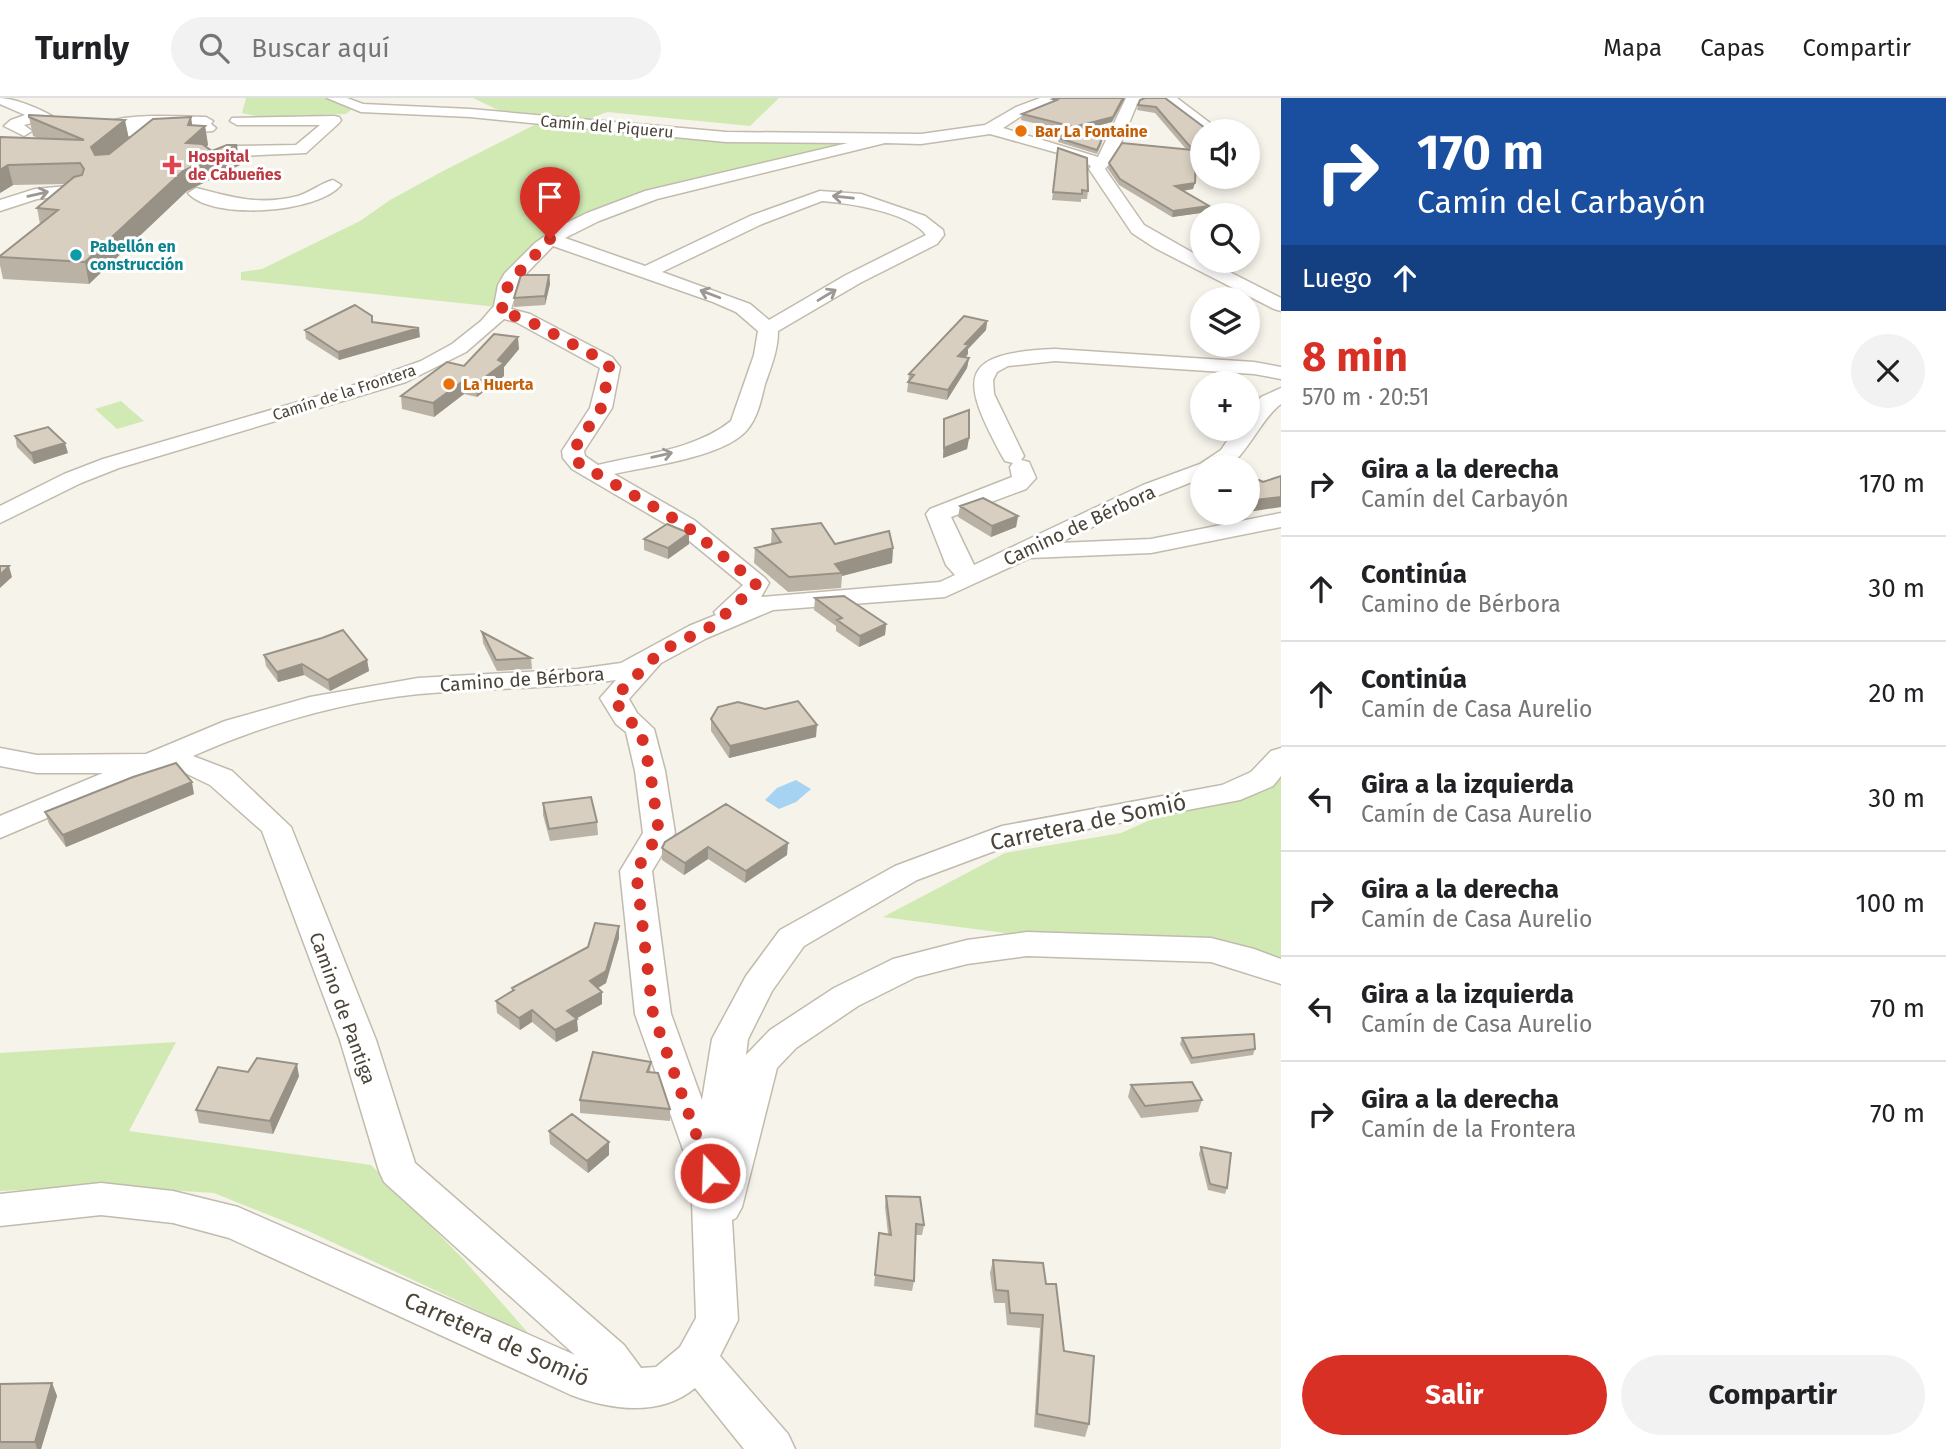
<!DOCTYPE html>
<html lang="es">
<meta charset="utf-8">
<style>
:root{--surface:#fff;--page:#f2f2f2;--text:#202124;--muted:#757577;--line:#e0e0e0;--accent:#d93025}
body{margin:0;font-family:"Fira Sans",sans-serif;background:var(--page);color:var(--text);height:100vh;display:flex;flex-direction:column;font-size:26px;white-space:nowrap}
*{box-sizing:border-box;margin:0}
p{font-size:23px;color:var(--muted)}
.icon{flex:none;width:38px;height:38px;fill:none;stroke:currentColor;stroke-width:2;stroke-linecap:round;stroke-linejoin:round}
.map{position:relative;flex:1;overflow:hidden}
.drawer{display:flex;flex-direction:column;background:var(--surface);width:665px}
.drawer>*{flex:none}
.top-card{background:#1a4fa0;color:#fff;overflow:hidden}
.buttons{position:absolute;left:1190px;top:21px;display:grid;gap:14px}
.buttons a{display:grid;place-items:center;width:70px;height:70px;border-radius:50%;background:var(--surface);box-shadow:0 4px 10px #0003;font-size:35px}
.pin{position:absolute;display:grid;place-items:center;width:60px;height:60px;color:#fff;margin:-72px -30px;border-radius:50% 50% 50% 0;rotate:-45deg;box-shadow:0 0 7px #0007}
.pin .icon{rotate:45deg}
.me{position:absolute;width:77px;margin:-38px;rotate:340deg;stroke-linejoin:round;filter:drop-shadow(0 0 5px #0008)}
.turn{display:flex;align-items:center;gap:24px;height:147px;padding:0 21px;font-size:32px}
.turn .icon{width:91px;height:91px;stroke-width:2.5}
.turn b{display:block;font-size:49px;line-height:60px}
.then{display:flex;align-items:center;height:66px;padding:0 21px;background:#0003;gap:14px;font-size:26px}
.round{display:grid;place-items:center;flex:none;width:74px;height:74px;border-radius:37px;background:var(--page)}
.head{display:flex;align-items:center;justify-content:space-between;height:119px;padding:0 21px}
h1{font-size:42px;font-weight:700;line-height:52px;color:var(--accent)}
.cta{display:flex;gap:14px;margin-top:auto;padding:14px 21px}
.cta a{flex:1;height:80px;border-radius:42px;background:var(--accent);color:#fff;font-size:28px;font-weight:700;line-height:80px;text-align:center}
.cta a+a{background:var(--page);color:var(--text)}
ul{padding:0;list-style:none}
li{display:flex;align-items:center;gap:21px;height:105px;padding:0 21px;border-top:2px solid var(--line)}
li div{flex:1}
li b{display:block;font-size:26px}
li em{font-style:normal}
header{display:flex;align-items:center;gap:42px;box-sizing:border-box;height:98px;padding:0 35px;background:var(--surface);border-bottom:2px solid var(--line)}
header strong{font-size:33px}
nav{display:flex;gap:38px;margin-inline-start:auto;font-size:24px}
.search{width:490px;height:63px;background:var(--page);display:flex;align-items:center;gap:18px;box-sizing:border-box;padding:0 24px;border-radius:38px;color:var(--muted);font-size:26px}
main{display:flex;flex:1;min-height:0}
.map>svg:first-child{display:block}
</style>
<header>
<strong>Turnly</strong>
<div class="search"><svg class="icon" aria-label="search" viewBox="0 0 24 24"><circle cx="10" cy="10" r="6"/><path d="M15 15l6 6"/></svg>Buscar aquí</div>
<nav><a>Mapa</a><a>Capas</a><a>Compartir</a></nav>
</header>
<main>
<div class="map">
<svg width="1281" height="1351" viewBox="0 0 1281 1351">
<rect width="100%" height="100%" fill="#f6f3eb"/>
<!-- green -->
<path fill="#d1eab4" d="M246,0H329L352,11L346,16L260,19L242,15Z
M473,0H779L750,28L607,14L587,22L498,12Z
M542,23L859,43L678,87L559,131L497,209L241,182V174L262,171L360,123L390,102L445,72Z
M121,303L144,323L117,331L95,311Z
M1281,663V871L883,819L1005,755L1121,735Z
M176,944L129,1033L371,1067L464,1162L529,1236L306,1132L214,1095L103,1088L0,1093V955Z"/>
<!-- water -->
<path fill="#a7d3f2" d="M796,682L811,691L796,704L779,711L765,702L777,690Z"/>
<g fill="none" stroke-linecap="round" stroke-linejoin="round">
<!-- minor casing -->
<g stroke="#c2bbad" stroke-width="3">
<path id="minor" d="M0,0C15,0 53,15 62,26L54,31C42,27 38,22 24,27L32,33L24,38L4,28L11,22L25,17L0,6Z
M327,0H347L363,6L470,11L726,34L921,36L985,27L1016,9L1040,0H1061L1026,15L1003,30L1098,59L1126,0H1148L1137,6L1115,59L1105,71L1144,127L1202,160V163H1208L1281,200V213L1274,211L1155,150L1132,135L1089,71L1091,68L1072,59L990,36L921,46L885,45L657,101L599,123L565,140L645,168L750,118L820,93L861,96L925,118L943,132L944,137L937,146L860,185L778,233C778,252 771,269 765,286C761,302 758,319 747,332C724,359 649,368 614,376L694,422L765,480L769,485L761,499L940,484L955,477L946,467L926,416L930,411L1012,379L1010,369L1013,365L1005,363L1002,358C960,280 957,255 1055,251L1254,264L1281,269V281L1254,276L1055,263L1008,268L997,274L993,282L994,296L1024,358L1021,362L1029,364L1036,380L1026,391L951,419L974,467L1143,387L1200,366L1221,352L1235,331H1248V314L1261,299L1281,290V306C1261,320 1244,363 1225,369C1219,371 1209,369 1202,369V380L1159,397L1059,445L1151,441L1281,415V429L1151,455L1030,460L945,499L773,512L707,540L661,565L629,601L637,615L654,631L665,673L675,735L652,773L671,916L702,1002L712,941L746,878L780,832L895,768L1002,728L1222,687L1251,674L1271,653L1281,650V678L1273,688L1240,702L1019,744L917,782L804,848L772,893L748,941L746,957L770,932L834,890L893,861L967,842L1027,834L1211,840L1254,851L1281,861V886L1211,864L1027,858L967,866L916,879L858,908L796,950L777,970L742,1109L736,1120L732,1122L738,1222L720,1258L788,1336L795,1351H744L695,1290C660,1319 611,1312 571,1297L229,1140L173,1125L101,1117L0,1128V1096L101,1085L173,1093L238,1109L575,1257L384,1084L379,1073L340,942L262,733L210,687L183,674H155L0,740V718L103,675H37L0,668V650L37,657L146,656L225,623L310,599L418,580L578,571L621,565L689,528L716,517L714,514L743,487L676,432L572,371L563,360L562,353L590,310L600,270L516,224L504,221L466,254L406,284L119,370L81,385L0,425V408L64,376L103,361L346,290L421,263L452,246L481,223L494,208L498,187L505,175L535,145L558,129L587,115L645,93L848,45L726,44L470,19L361,14ZM822,103C849,105 909,114 926,137L846,177L769,222L750,206L662,174L762,126ZM553,148L713,204L736,214L758,233L754,257L731,323C695,352 642,356 598,367L585,358L584,353L612,310L620,269L612,259L530,216L511,211L520,182ZM616,582L600,600L616,626L626,634L635,673L643,735L620,773L635,916L691,1074L696,1220L680,1249L656,1269L641,1270L624,1247L415,1065L376,942L291,729L232,673L193,658C265,626 341,604 419,596C485,590 551,591 616,582Z
M1161,0H1177L1210,25L1207,28H1197Z
M334,18L339,19L341,22L339,25L306,55L240,58L216,71L208,66L236,48L296,47L320,27H237L230,23L232,20Z
M206,19L213,23L211,26L216,30L213,33L115,39L97,30C114,13 181,19 206,19Z
M333,82L341,87C318,115 212,123 188,95L196,90C233,99 258,108 298,98C311,94 321,85 333,82Z
M78,87L84,88L86,92L84,96L37,101L0,113V102L35,91Z"/>
</g>
<!-- minor -->
<use href="#minor" fill="#fff" fill-rule="evenodd"/>
</g>
<!-- wall -->
<path fill="#bab2a5" d="M1145,0L1202,33V43H1196L1193,91L1183,93L1208,114L1172,119L1119,87L1108,71L1109,65L1186,51L1155,15L1137,12L1138,7Z
M1053,1L1112,24L1073,34L1102,45L1097,56L1058,44L1059,40L1067,33L1021,22L1022,16L1053,4Z
M29,19L129,40L192,27L205,28L208,47L206,49L212,53L240,67L187,93L89,186L3,181L0,167V158L40,126L37,110L66,86L13,87L0,95V39L38,40L33,38Z
M1058,50L1088,93L1087,101H1081V104L1052,102Z
M549,177L550,186L545,207L514,209V200Z
M372,218V224L420,239L339,262L306,241L305,232Z
M987,223L986,232L968,251V256L965,260H969L967,270L947,302L907,294L909,276Z
M519,251L504,269V278L477,299L464,296L434,319L402,311L401,298L464,268Z
M944,321L969,340L967,351L943,360V331Z
M15,338L68,355L34,366L17,349Z
M960,408L1018,418L1016,429L991,439L958,419Z
M772,431L835,446L893,450L892,465L842,478L841,490L788,494L754,465L755,450L771,446Z
M689,435V446L668,461L644,452V441Z
M815,500L886,526L885,537L859,549L836,533V528L814,512Z
M482,534L531,560L532,571L497,573L483,545Z
M264,557L367,562L369,573L330,593L304,577L278,584L266,568Z
M711,621L816,639L729,660L711,633Z
M194,696L66,749L49,726L45,714Z
M543,705L597,724L598,737L550,743L543,717Z
M665,744L787,757L745,785L708,761L684,777L662,762V750Z
M619,840L606,885L598,890L602,906L576,920L578,933L556,944L532,924L520,932L497,915L496,903L512,893V890L588,849Z
M1182,940L1255,951L1253,957L1191,966L1180,946Z
M651,964L650,975L670,1011V1023L580,1015V1002Z
M248,974L299,978L273,1036L199,1025L196,1012Z
M1131,987L1202,1002L1198,1014L1141,1020L1128,999Z
M549,1033L609,1057L588,1075L550,1046Z
M1201,1049L1227,1090L1225,1096L1208,1092L1199,1056Z
M886,1098L924,1127L922,1137H915L914,1183L912,1193L874,1188L879,1135L888,1136L885,1109Z
M993,1162L1046,1186L1064,1253L1089,1326L1085,1339L1034,1329L1040,1230L1007,1227L1005,1205H994L990,1175Z
M52,1285L57,1298L41,1351H0V1286Z"/>
<!-- shaded-wall -->
<path fill="#979186" d="M1123,0H1125L1112,24L1073,34L1074,29Z
M191,19L194,38L205,28L208,47L189,65L186,45L188,27Z
M125,22L129,41L95,69L91,49Z
M237,47L240,67L187,93L89,186L85,164L183,73Z
M8,67L13,87L0,95V72Z
M1195,85L1193,91L1174,94L1175,88Z
M1209,108L1208,114L1172,119L1173,113Z
M549,177L550,186L545,207V198Z
M987,223L986,232L968,251V256L957,268L958,258L965,246Z
M419,230L420,239L339,262L338,254Z
M518,239L519,251L504,269V278L477,299L476,286Z
M969,260L967,270L947,302L948,292Z
M463,283L464,296L434,319L433,305Z
M969,340L967,351L943,360L944,350Z
M65,345L68,355L34,366L31,355Z
M1281,399V409L1248,414V403Z
M1018,418L1016,429L991,439L992,428Z
M689,435V446L668,461V450Z
M893,450L892,465L842,478V475L835,466Z
M9,468L12,479L0,490V477Z
M886,526L885,537L859,549L860,538Z
M367,562L369,573L330,593L328,582Z
M302,566L304,577L278,584L277,574Z
M817,627L816,639L729,660L730,648Z
M192,684L194,696L66,749L63,737Z
M788,745L787,757L745,785L746,773Z
M708,749V761L684,777L685,765Z
M619,828V840L606,885L590,895V883Z
M602,894V906L567,926V913Z
M532,912V924L520,932L519,920Z
M577,921L578,933L556,944L555,932Z
M297,966L299,978L273,1036L270,1023Z
M609,1044V1057L588,1075L587,1063Z
M52,1285L57,1298L41,1351H37L35,1344Z"/>
<!-- building -->
<path fill="#d8cfc0" stroke="#979186" stroke-width="2" d="M1056,0H1123L1113,19L1074,29L1022,16L1057,2L1053,1Z
M1145,0H1165L1209,33H1202V37H1197L1195,85L1175,88L1209,108L1173,113L1120,81L1109,65L1122,45L1193,52L1156,9L1138,7L1140,2Z
M29,17L125,22L91,49L95,57L109,56L153,21L191,19L188,27L205,28L186,45L202,46L212,53L227,47H237L183,73L85,164L0,159V158L58,112L37,110L74,79L82,77L84,71L80,65L8,67L0,72V39L84,42L29,19Z
M1067,33L1102,41L1097,52L1059,40Z
M1058,50L1087,60L1088,93L1082,92V96L1053,94Z
M521,177H549L545,198L514,200Z
M355,207L372,218V224L419,230L338,254L305,232Z
M964,218L987,223L965,246L969,247L958,258L969,260L948,292L908,284L914,277L909,276Z
M494,236L518,239L498,262L504,265L476,286L463,283L433,305L401,298L447,264L464,268Z
M969,312V340L944,350V321Z
M48,329L65,345L31,355L15,338Z
M1281,378V399L1248,403V383L1259,382L1263,384Z
M983,400L1018,418L992,428L960,408Z
M821,425L835,446L889,433L893,450L835,466L842,475L789,479L755,450L781,444L772,431Z
M667,426L689,435L668,450L644,441Z
M0,468H9L0,477Z
M844,498L886,526L860,538L837,522L842,520L815,500Z
M343,532L367,562L328,582L302,566L277,574L264,557L322,540Z
M482,534L531,560L496,562Z
M798,603L817,627L730,648L711,621L718,609L738,604L765,611Z
M176,665L192,684L63,737L45,714L133,679Z
M591,699L597,724L549,731L543,705Z
M726,706L788,745L746,773L708,749L685,765L662,750L665,744Z
M595,825L619,828L606,873L590,883L602,894L567,913L577,921L555,932L532,912L519,920L496,903L514,892L512,890L588,849Z
M1254,936L1255,951L1192,960L1182,940Z
M593,954L651,964L647,974L658,975L670,1011L580,1002Z
M257,960L297,966L270,1023L196,1012L218,969L248,974Z
M1192,984L1202,1002L1145,1008L1131,987Z
M572,1016L609,1044L587,1063L549,1033Z
M1201,1049L1231,1055L1227,1090L1210,1086Z
M886,1098L920,1099L924,1127L916,1126L914,1183L875,1177L879,1135L891,1137Z
M993,1162L1043,1165L1046,1186H1056L1064,1253L1094,1258L1089,1326L1037,1316L1043,1217L1010,1215L1008,1193L996,1192Z
M52,1285L35,1344H0V1286Z"/>
<!-- one-way arrows -->
<defs><path id="oneway-shaft" d="M-6 0H5M1.5-3L5.5 0L1.5 3" fill="none" stroke-width="1.6" stroke-linecap="round" stroke-linejoin="round" transform="scale(1.75)"/></defs>
<g stroke="#9c9892">
<use href="#oneway-shaft" transform="translate(38 96) rotate(-13)"/>
<use href="#oneway-shaft" transform="translate(843 99) rotate(-174)"/>
<use href="#oneway-shaft" transform="translate(710 196) rotate(-159)"/>
<use href="#oneway-shaft" transform="translate(827 197) rotate(-31)"/>
<use href="#oneway-shaft" transform="translate(662 357) rotate(-13)"/>
</g>
<g fill="none" stroke-linecap="round" stroke-linejoin="round">
<!-- route -->
<path stroke="#d93025" stroke-width="12" stroke-dasharray="0 21.6" d="M550,141L508,186L505,206L499,214L523,220L605,263L610,270L601,310L573,353L574,360L580,366L685,427L756,485L754,492L732,508L718,525L661,553L614,600L626,620L640,631L650,673L659,735L636,773L653,916L710,1075"/>
</g>
<!-- markers -->
<g fill="#e8710a" stroke="#fff" stroke-width="2.5">
<circle cx="1021" cy="33" r="7"/>
<circle cx="449" cy="286" r="7"/>
</g>
<path fill="#e0444e" stroke="#fff" stroke-width="2.5" d="M168.5 56.5h7v7h7v7h-7v7h-7v-7h-7v-7h7z"/>
<circle fill="#0f9aa8" stroke="#fff" stroke-width="2.5" cx="76" cy="157" r="7"/>
<g text-anchor="middle" stroke-width="6" stroke-linejoin="round" paint-order="stroke">
<!-- far-street labels -->
<g font-size="16" fill="#4b4438" stroke="#fff">
<text transform="translate(607 28) rotate(5)" y="6">Camín del Piqueru</text>
<text transform="translate(344 294) rotate(-18)" y="6">Camín de la Frontera</text>
</g>
<!-- far-food labels -->
<g font-size="16" font-weight="bold" fill="#c56008" stroke="#fff" text-anchor="start">
<text x="1035" y="39">Bar La Fontaine</text>
<text x="463" y="292">La Huerta</text>
</g>
<!-- far-health labels -->
<g font-size="16" font-weight="bold" fill="#be3a42" stroke="#fff" text-anchor="start">
<text x="188" y="64">Hospital<tspan x="188" dy="18">de Cabueñes</tspan></text>
</g>
<!-- far-culture labels -->
<g font-size="16" font-weight="bold" fill="#0d838f" stroke="#fff" text-anchor="start">
<text x="90" y="154">Pabellón en<tspan x="90" dy="18">construcción</tspan></text>
</g>
<!-- street labels -->
<g font-size="19" fill="#4b4438" stroke="#fff">
<text transform="translate(1079 427) rotate(-25)" y="7">Camino de Bérbora</text>
<text transform="translate(522 581) rotate(-4)" y="7">Camino de Bérbora</text>
<text transform="translate(343 910) rotate(70)" y="7">Camino de Pantiga</text>
</g>
<!-- near-street labels -->
<g font-size="23" fill="#4b4438" stroke="#fff">
<text transform="translate(1088 724) rotate(-12)" y="8">Carretera de Somió</text>
<text transform="translate(497 1241) rotate(24)" y="8">Carretera de Somió</text>
</g>
</g>
</svg>
<div class="buttons">
<a><svg class="icon" aria-label="sound" viewBox="0 0 24 24"><path d="M4 9h4l5-4v14l-5-4H4zM17 9q2 3 0 6"/></svg></a>
<a><svg class="icon" aria-label="search" viewBox="0 0 24 24"><circle cx="10" cy="10" r="6"/><path d="M15 15l6 6"/></svg></a>
<a><svg class="icon" aria-label="layers" viewBox="0 0 24 24"><path d="M12 4l9 5-9 5-9-5zM3 14l9 5 9-5"/></svg></a>
<a>+</a>
<a>−</a>
</div>
<div class="pin" style="left:550px;top:141px;background:#d93025"><svg class="icon" aria-label="arrive" viewBox="0 0 24 24"><path d="M6 21V4h12l-3 4 3 4H6"/></svg></div>
<svg class="me" style="left:710px;top:1075px" viewBox="-20 -20 40 40"><circle r="17" fill="#d93025" stroke="#fff" stroke-width="3"/><path d="M0-11L8 9 0 5-8 9z" fill="#fff"/></svg>
</div>
<section class="drawer">
<div class="top-card">
<div class="turn"><svg class="icon" aria-label="right" viewBox="0 0 24 24"><path d="M7 20v-9h11M14 6l5 5-5 5"/></svg><div><b>170 m</b>Camín del Carbayón</div></div>
<div class="then">Luego<svg class="icon" aria-label="ahead" viewBox="0 0 24 24"><path d="M12 20V5M6 11l6-6 6 6"/></svg></div>
</div>
<div class="head"><div><h1>8 min</h1><p>570 m · 20:51</p></div><a class="round"><svg class="icon" aria-label="close" viewBox="0 0 24 24"><path d="M6 6l12 12M18 6L6 18"/></svg></a></div>
<ul>
<li><svg class="icon" aria-label="right" viewBox="0 0 24 24"><path d="M7 20v-9h11M14 6l5 5-5 5"/></svg><div><b>Gira a la derecha</b><p>Camín del Carbayón</p></div><em>170 m</em></li>
<li><svg class="icon" aria-label="ahead" viewBox="0 0 24 24"><path d="M12 20V5M6 11l6-6 6 6"/></svg><div><b>Continúa</b><p>Camino de Bérbora</p></div><em>30 m</em></li>
<li><svg class="icon" aria-label="ahead" viewBox="0 0 24 24"><path d="M12 20V5M6 11l6-6 6 6"/></svg><div><b>Continúa</b><p>Camín de Casa Aurelio</p></div><em>20 m</em></li>
<li><svg class="icon" aria-label="left" viewBox="0 0 24 24"><path d="M17 20v-9H6M10 6l-5 5 5 5"/></svg><div><b>Gira a la izquierda</b><p>Camín de Casa Aurelio</p></div><em>30 m</em></li>
<li><svg class="icon" aria-label="right" viewBox="0 0 24 24"><path d="M7 20v-9h11M14 6l5 5-5 5"/></svg><div><b>Gira a la derecha</b><p>Camín de Casa Aurelio</p></div><em>100 m</em></li>
<li><svg class="icon" aria-label="left" viewBox="0 0 24 24"><path d="M17 20v-9H6M10 6l-5 5 5 5"/></svg><div><b>Gira a la izquierda</b><p>Camín de Casa Aurelio</p></div><em>70 m</em></li>
<li><svg class="icon" aria-label="right" viewBox="0 0 24 24"><path d="M7 20v-9h11M14 6l5 5-5 5"/></svg><div><b>Gira a la derecha</b><p>Camín de la Frontera</p></div><em>70 m</em></li>
</ul>
<div class="cta"><a>Salir</a><a>Compartir</a></div>
</section>
</main>
